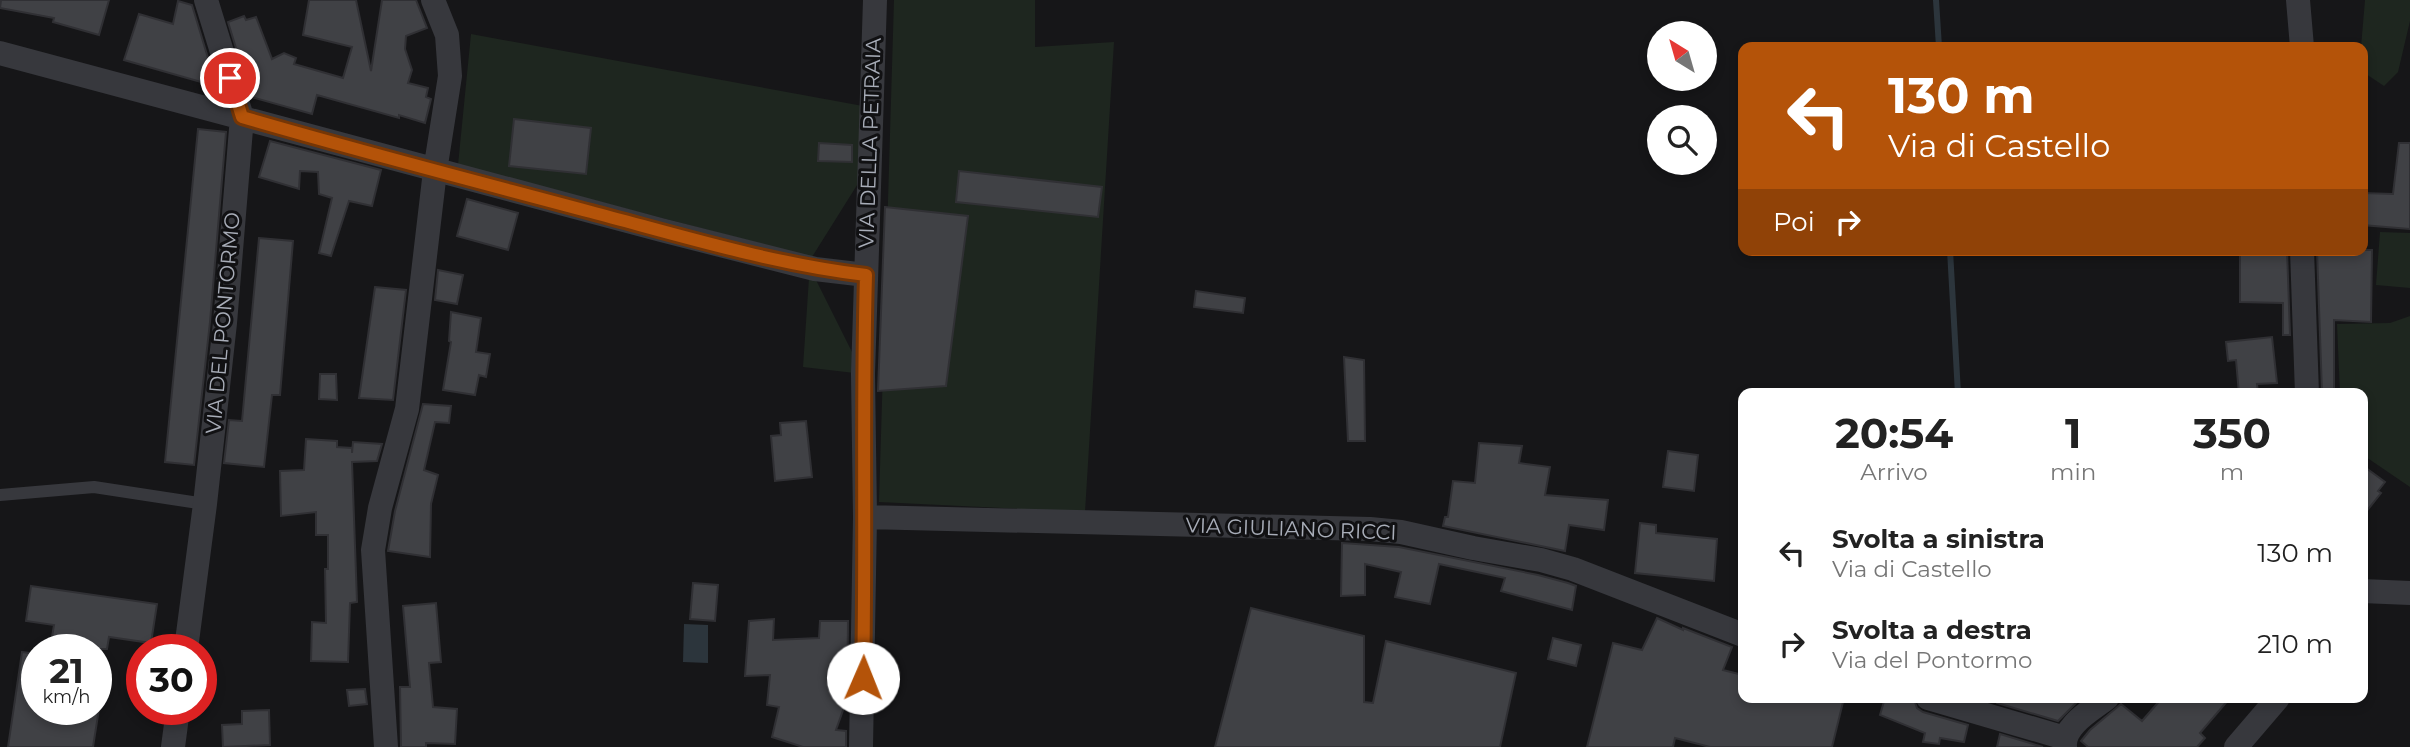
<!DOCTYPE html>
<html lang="it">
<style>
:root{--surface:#fff;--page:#f6f6f6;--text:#222;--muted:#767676}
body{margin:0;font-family:Montserrat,sans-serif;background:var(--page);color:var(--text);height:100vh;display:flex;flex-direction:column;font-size:26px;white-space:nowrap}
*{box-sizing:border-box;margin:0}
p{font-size:23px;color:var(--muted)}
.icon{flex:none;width:38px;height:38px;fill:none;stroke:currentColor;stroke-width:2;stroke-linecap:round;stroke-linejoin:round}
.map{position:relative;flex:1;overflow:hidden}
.drawer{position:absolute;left:1738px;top:388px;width:630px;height:315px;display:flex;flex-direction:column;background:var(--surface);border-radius:14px;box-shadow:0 4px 10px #0003}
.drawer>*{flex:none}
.guide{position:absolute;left:1738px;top:42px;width:630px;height:214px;border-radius:14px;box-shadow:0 4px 10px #0003;background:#b45309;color:#fff;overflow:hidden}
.needle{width:46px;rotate:323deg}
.fabs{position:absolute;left:1647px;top:21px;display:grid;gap:14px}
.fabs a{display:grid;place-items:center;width:70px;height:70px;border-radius:50%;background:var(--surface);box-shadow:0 4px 10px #0003;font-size:35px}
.speed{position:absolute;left:21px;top:634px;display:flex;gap:14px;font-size:35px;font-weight:700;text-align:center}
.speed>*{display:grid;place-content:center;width:91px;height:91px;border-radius:50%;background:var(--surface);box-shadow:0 4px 10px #0003;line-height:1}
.speed small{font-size:18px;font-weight:400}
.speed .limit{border:10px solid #d22;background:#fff;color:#111}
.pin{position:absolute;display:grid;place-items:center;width:60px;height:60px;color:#fff;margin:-30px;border:4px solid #fff;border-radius:50%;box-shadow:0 2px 7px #0007}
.me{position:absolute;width:77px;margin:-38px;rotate:1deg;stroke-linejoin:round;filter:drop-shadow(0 0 5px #0008)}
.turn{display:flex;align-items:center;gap:24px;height:147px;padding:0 35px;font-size:32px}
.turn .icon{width:91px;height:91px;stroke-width:2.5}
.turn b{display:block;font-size:49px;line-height:60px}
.then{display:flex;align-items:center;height:66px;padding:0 35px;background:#0003;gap:14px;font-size:26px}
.eta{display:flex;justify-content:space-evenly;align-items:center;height:119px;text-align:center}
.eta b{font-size:42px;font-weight:700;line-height:49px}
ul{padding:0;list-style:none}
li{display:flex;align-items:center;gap:21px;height:91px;padding:0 35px}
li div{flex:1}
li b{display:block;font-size:26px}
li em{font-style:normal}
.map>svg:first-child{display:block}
</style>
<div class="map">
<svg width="2410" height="747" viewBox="0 0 2410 747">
<rect width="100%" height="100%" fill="#161618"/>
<!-- green -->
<path fill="#1e261f" d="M894,0H1035V47L1114,42L1085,512L879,502Z
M2365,0H2410V21L2398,72L2384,86L2363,72L2361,47Z
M471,34L863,106L864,174L812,257L458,165Z
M2380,232L2410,233V288L2376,285Z
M809,278H815L863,374L803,367Z
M2410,316V487L2363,455L2362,394H2340L2337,324L2390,323Z"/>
<!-- water -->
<path fill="#2c353c" d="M684,624L708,625V663L683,662Z"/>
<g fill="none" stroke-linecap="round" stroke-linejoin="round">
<!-- stream -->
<path stroke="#2c353c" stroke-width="6" d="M1936,0L1939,47
M1950,250L1958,394"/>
</g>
<!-- building -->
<path fill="#404145" stroke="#303034" stroke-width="2" d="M1,0H109L99,35L53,22L54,18L0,8Z
M309,0H356L371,71L382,0H416L427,28L406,36L405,49L412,70L408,83L428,88L426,97L431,99L425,123L399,115V118L317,95L312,114L251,97L228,22L244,16L246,20L256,17L272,59L284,53L296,58L294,64L343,78L352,47L303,35Z
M178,1L192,5L208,58L201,82L124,60L139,14L173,24Z
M514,119L591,128L586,174L509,166Z
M198,129L226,132L210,322L194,465L165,462Z
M270,141L381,170L372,206L349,201L331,256L319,253L332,198L319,194L318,172L300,171L299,189L259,177Z
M819,143L852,145V162L818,161Z
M2399,143H2410V229L2362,225V193L2393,194Z
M959,171L1102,187L1098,217L956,202Z
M467,199L518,213L508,250L457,236Z
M885,207L968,216L946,386L878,391Z
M259,238L293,241L280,395H272L264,467L224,463L229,420L242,421Z
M2240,250H2287L2290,335H2283V303L2240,302Z
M2317,250H2372L2371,322L2334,320V393L2322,392Z
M438,270L463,275L457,304L435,300Z
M375,287L406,290L393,400L359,398Z
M1196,291L1245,298L1243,313L1194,307Z
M451,312L481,318L476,352L490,354L486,377L479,375L475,395L443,390L451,342L449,341Z
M2272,337L2277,383L2257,384L2258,393L2239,394L2236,360L2228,361L2226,342Z
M1344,357L1364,360L1365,441H1348Z
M320,374H336L337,400L319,399Z
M423,404L451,406L449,423L435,422L424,470L438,475L431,504L430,557L388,551L395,511Z
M806,421L812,477L775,481L771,436L781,435L780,423Z
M306,439L337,441V447L352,448V453L353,442L382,444L377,461L352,462L357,602L350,603L348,662L311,661L312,622L326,623L325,569H328V535H316V512L281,516L280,471L304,470Z
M1479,443L1522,446L1519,463L1550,467L1545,495L1608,500L1604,530L1569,525L1565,551L1443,526L1445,517H1448L1453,481L1475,483Z
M1668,451L1698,455L1694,491L1663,487Z
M2362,465L2385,482L2378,491L2381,493L2362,517Z
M1640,523L1656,525V533L1717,539L1714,581L1635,573Z
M1342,543L1399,547L1538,575L1568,583L1576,586L1572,610L1501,591L1505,578L1439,564L1430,604L1395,597L1401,572L1365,564V595L1341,596Z
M693,583L718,585L715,621L690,619Z
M31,586L157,604L151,643L109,637L107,649H50L54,625L26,621Z
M436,603L441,662L429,663L433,707L457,709L455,744L426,743V747H401L400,687H410L403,606Z
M1251,608L1364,636V702L1373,703L1386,641L1516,673L1500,747H1215Z
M1657,618L1683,630V628L1732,647L1723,670L1743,675V698H1844L1832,747H1710L1675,738L1673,747H1587L1613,643L1642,650Z
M774,619L773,640L819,638L820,621H848L847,699L836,730L846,731V747H803L772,737L779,707L767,705L770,675L745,676L749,621Z
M1553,638L1581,645L1576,666L1548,659Z
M22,652L37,654V709H99L93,747H8Z
M365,689L367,704L349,706L347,690Z
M1885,698L1914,699L1917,708L1923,712L1968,725L1964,742L1940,738L1939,744L1923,742L1925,733L1880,715Z
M1995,698H2081L2058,721L1997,703Z
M2162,698H2230L2200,733L2205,738L2197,747H2088L2081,741L2090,730L2121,704L2142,721Z
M269,710L270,745L223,747L222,725L242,724V711Z
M2000,734L2043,747H1997Z"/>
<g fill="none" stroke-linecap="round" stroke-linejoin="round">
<!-- lane -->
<path stroke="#37383d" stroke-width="12" d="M0,495L94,487L205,504"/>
<!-- street -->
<path stroke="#37383d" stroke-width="24" d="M2298,0L2302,47
M0,53L661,230L815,269L866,275
M2302,250L2307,394
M865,517L1370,529L1401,532L1473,548L1541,560L1573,569L1743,635
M2362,591L2410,593
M186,649L205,504L225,323L242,117L206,0
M1928,698L2065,738
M173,747L178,709
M386,747L373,550L380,508L407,409L435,171L450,76L447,35L433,0
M861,747L865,517L863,374L875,0
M2065,747C2063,725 2092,710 2107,698
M2236,747L2278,698"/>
</g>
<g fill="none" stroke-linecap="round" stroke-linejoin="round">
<!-- route casing -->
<g stroke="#753606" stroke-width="18">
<path id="route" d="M230,78L242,117C358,151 475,181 591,212C682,236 773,264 866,275C862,409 866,543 863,678"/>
</g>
<!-- route -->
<use href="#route" stroke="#b45309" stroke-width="12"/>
</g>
<g text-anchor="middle" stroke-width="6" stroke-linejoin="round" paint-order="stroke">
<!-- street labels -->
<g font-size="21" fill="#a8adb8" stroke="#111113">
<text transform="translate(870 143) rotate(-88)" y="7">VIA DELLA PETRAIA</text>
<text transform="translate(223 323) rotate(-85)" y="7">VIA DEL PONTORMO</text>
<text transform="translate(1291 529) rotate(2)" y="7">VIA GIULIANO RICCI</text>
</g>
</g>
</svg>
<div class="fabs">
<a><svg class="needle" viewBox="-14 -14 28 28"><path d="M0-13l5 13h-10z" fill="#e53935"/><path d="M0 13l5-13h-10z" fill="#767676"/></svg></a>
<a><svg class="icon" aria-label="search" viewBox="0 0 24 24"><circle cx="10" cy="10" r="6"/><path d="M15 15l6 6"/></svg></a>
</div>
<div class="speed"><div>21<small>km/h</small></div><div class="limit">30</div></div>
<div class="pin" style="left:230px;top:78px;background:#d93025"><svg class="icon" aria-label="arrive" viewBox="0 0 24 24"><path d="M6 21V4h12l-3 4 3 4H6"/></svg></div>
<svg class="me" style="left:863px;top:678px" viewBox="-20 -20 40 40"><circle r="19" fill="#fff"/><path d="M0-13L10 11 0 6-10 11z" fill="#b45309"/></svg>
<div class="guide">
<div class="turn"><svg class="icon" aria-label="left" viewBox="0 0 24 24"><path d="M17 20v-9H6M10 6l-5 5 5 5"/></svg><div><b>130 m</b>Via di Castello</div></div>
<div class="then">Poi<svg class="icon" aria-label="right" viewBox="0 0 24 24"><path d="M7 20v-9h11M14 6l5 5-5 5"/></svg></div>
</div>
<section class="drawer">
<div class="eta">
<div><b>20:54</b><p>Arrivo</p></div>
<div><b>1</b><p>min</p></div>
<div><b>350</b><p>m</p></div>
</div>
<ul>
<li><svg class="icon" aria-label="left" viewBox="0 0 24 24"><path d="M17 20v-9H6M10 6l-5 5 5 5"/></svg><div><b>Svolta a sinistra</b><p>Via di Castello</p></div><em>130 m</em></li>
<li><svg class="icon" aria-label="right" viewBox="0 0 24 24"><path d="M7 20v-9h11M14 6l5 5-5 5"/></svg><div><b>Svolta a destra</b><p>Via del Pontormo</p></div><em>210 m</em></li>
</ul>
</section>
</div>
